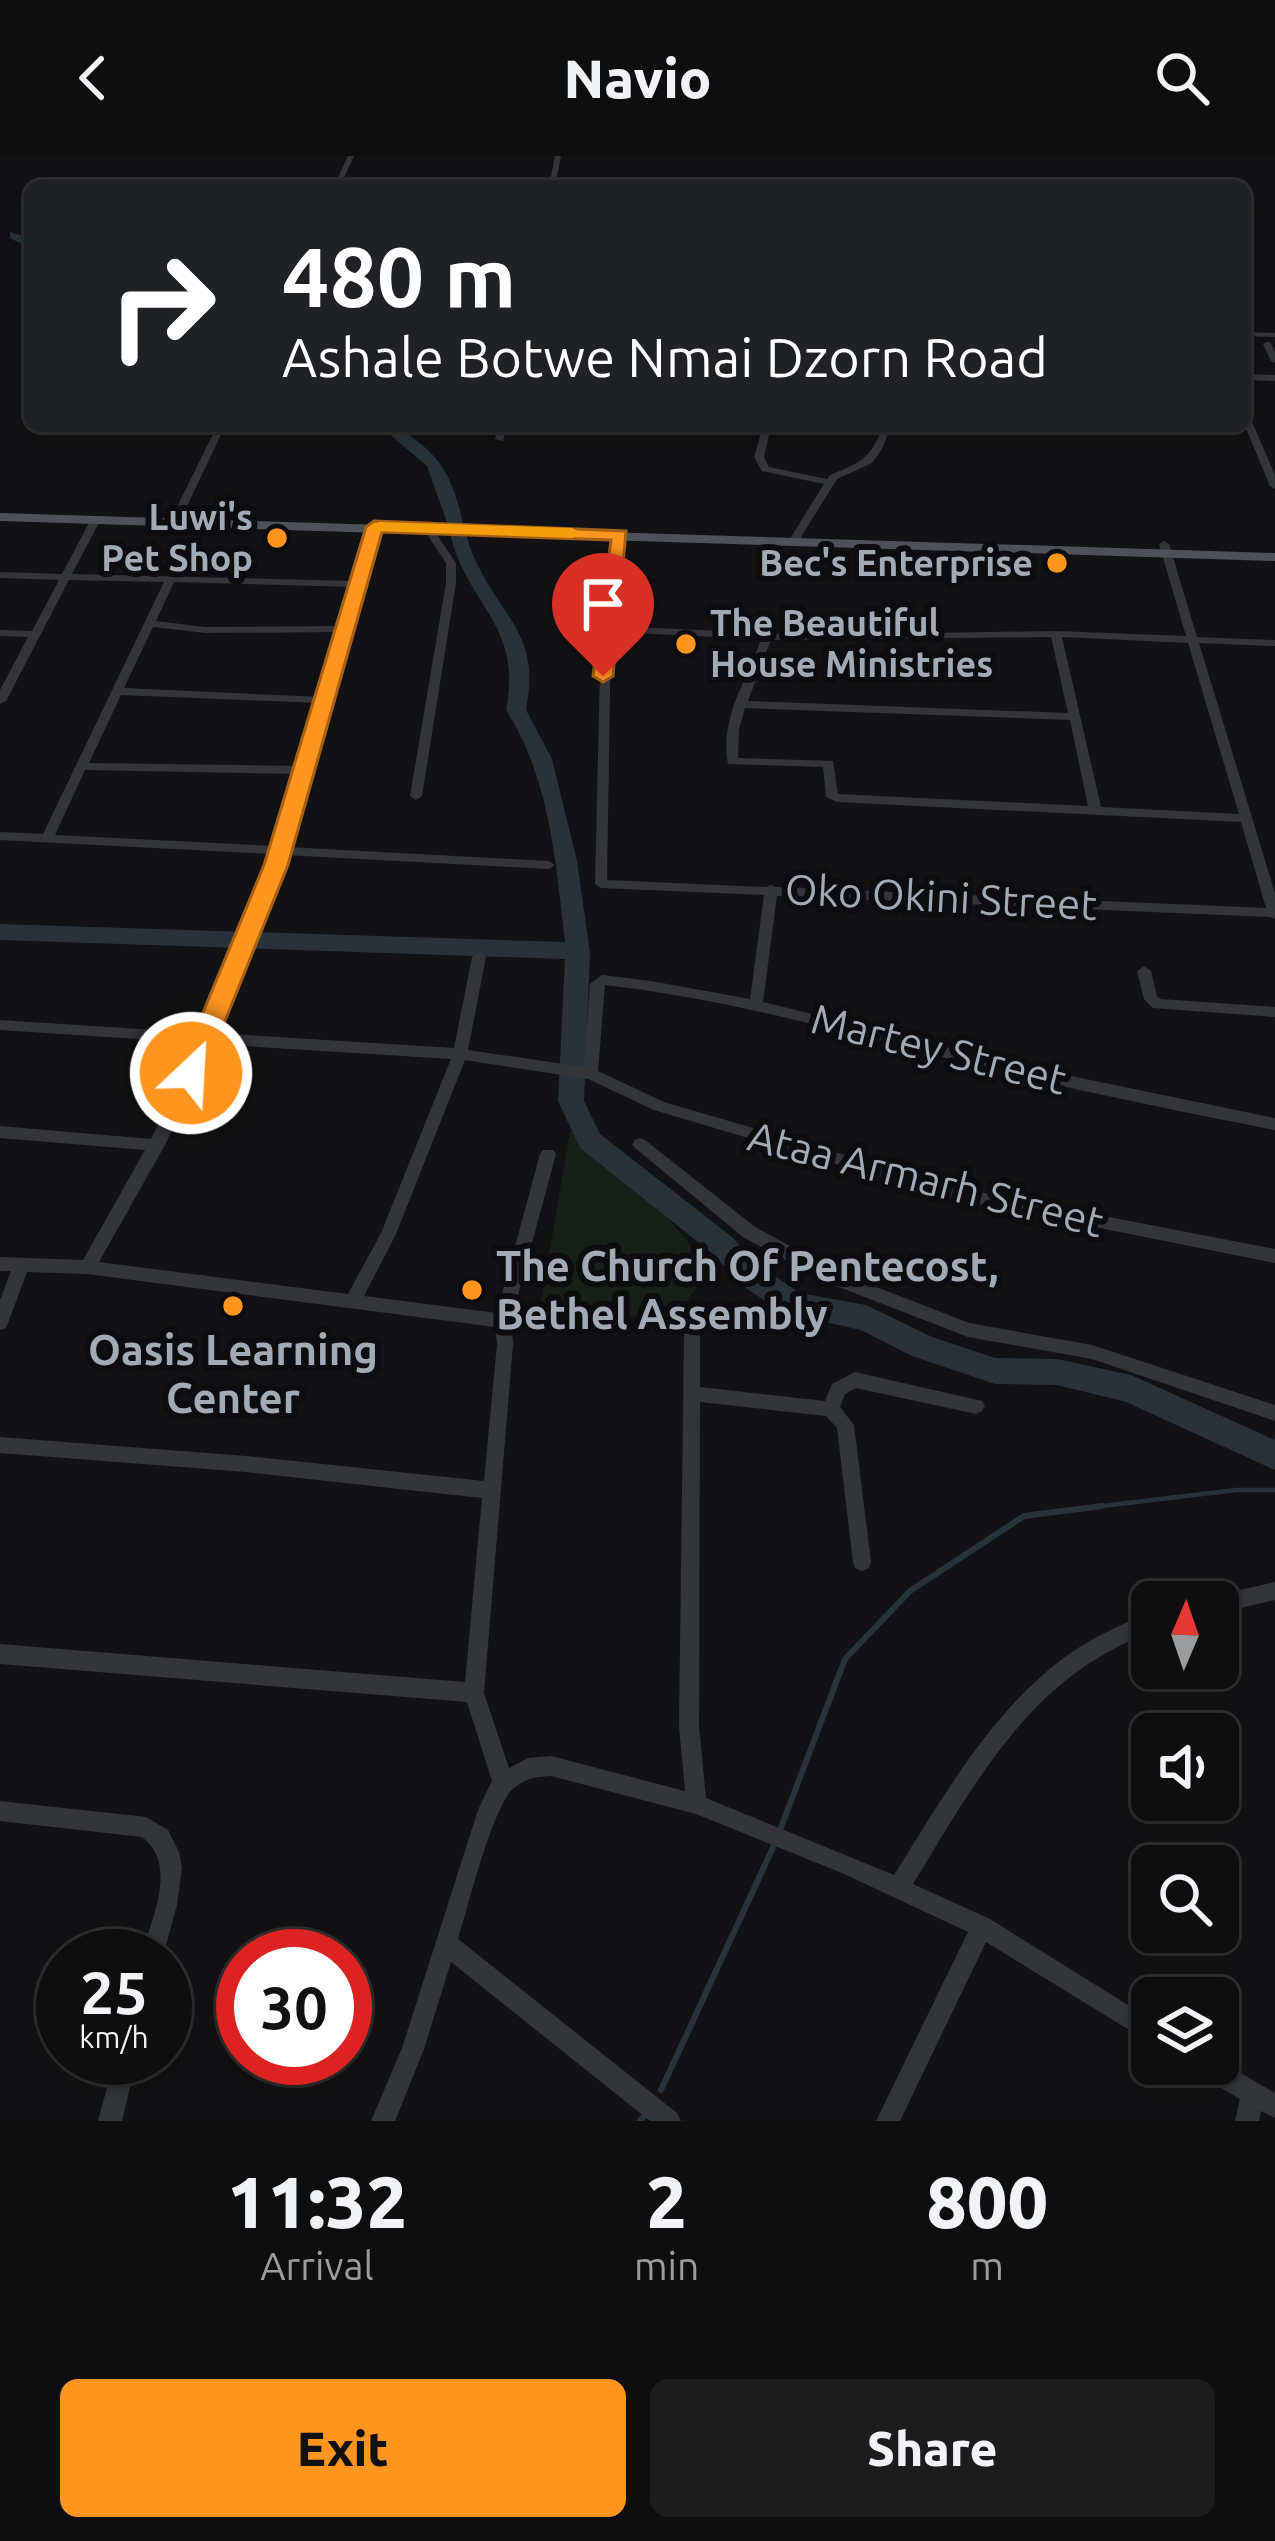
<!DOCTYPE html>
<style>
:root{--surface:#0e0e0f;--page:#1c1c1d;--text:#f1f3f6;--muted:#9b9c9e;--line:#2e2e2f;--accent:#ff951f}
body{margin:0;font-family:Ubuntu,sans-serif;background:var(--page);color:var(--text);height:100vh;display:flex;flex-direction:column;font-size:45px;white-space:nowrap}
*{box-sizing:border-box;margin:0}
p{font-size:39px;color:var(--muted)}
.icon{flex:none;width:66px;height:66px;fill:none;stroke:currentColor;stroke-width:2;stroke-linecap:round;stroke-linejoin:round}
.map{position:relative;height:1965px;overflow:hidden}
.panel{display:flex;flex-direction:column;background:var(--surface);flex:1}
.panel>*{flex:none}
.top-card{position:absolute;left:24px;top:24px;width:1227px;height:252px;border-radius:18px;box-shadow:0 6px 18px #0003,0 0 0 3px var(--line);background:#202124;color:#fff;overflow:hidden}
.needle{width:78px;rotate:2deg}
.buttons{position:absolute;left:1131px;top:1425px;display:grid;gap:24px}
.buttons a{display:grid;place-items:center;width:108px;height:108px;border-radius:18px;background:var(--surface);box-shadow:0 6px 18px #0003,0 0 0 3px var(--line);font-size:60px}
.speed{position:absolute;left:36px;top:1773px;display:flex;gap:24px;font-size:60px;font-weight:700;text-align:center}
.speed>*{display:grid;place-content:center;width:156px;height:156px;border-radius:50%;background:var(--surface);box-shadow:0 6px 18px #0003,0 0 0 3px var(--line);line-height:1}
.speed small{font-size:30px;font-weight:400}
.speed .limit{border:18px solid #d22;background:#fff;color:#111}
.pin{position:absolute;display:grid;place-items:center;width:102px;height:102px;color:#fff;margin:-123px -51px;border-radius:50% 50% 50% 0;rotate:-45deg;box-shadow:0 0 12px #0007}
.pin .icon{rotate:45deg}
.me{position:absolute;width:132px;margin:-66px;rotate:25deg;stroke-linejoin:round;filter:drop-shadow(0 0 9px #0008)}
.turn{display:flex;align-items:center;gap:42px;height:252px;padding:0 60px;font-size:54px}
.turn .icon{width:156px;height:156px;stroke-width:2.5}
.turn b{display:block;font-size:84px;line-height:102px}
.eta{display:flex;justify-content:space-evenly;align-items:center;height:204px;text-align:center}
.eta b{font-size:72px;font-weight:800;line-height:84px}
.primary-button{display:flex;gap:24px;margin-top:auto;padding:24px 60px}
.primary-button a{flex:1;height:138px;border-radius:18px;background:var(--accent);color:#111;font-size:48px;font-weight:800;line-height:138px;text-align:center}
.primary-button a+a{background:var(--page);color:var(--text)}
header{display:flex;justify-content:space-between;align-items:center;height:156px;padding:0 60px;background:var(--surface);font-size:54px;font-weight:800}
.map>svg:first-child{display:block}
</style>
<header><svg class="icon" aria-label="back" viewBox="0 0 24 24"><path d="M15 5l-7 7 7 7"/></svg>Navio<svg class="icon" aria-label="search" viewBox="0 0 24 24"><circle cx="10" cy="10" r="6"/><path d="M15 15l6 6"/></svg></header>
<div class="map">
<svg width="1275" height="1965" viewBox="0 0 1275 1965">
<rect width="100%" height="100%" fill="#121214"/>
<!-- green -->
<path fill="#181f18" d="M578,975L600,1008L662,1055L710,1113L676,1160L539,1159L570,976Z"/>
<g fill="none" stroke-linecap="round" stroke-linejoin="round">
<!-- stream-far1 -->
<path stroke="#273338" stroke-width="4.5" d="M1077,1353L1236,1334H1275"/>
<!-- stream -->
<path stroke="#273338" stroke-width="6" d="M780,1674L845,1503L910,1435L1024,1360L1102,1350
M661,1934L776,1685
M640,1965L644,1960"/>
<!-- river -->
<path fill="#273338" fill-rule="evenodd" d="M10,76L30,82V92L10,82Z
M380,270C399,270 406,276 421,288C464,323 457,368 477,408C507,468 540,480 526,554L552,603L577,705L590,797L584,945L600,978L732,1081L760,1110L800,1137L866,1149L932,1181L995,1202L1057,1203L1131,1219L1275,1284V1314L1126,1246L1057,1229L995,1228L912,1200L861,1174L783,1157L740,1128L712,1097L580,992L558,945L565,803L0,784V768L565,786C556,708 550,622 506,554C523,468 469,453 450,378L455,374L448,369L427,310Z"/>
<!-- minor -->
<path fill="#333539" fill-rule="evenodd" d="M348,0H354L340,30H334Z
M555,0H561L555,30H549Z
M1245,176L1275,177V181L1245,180Z
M1267,186H1270L1275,196V207L1271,205L1263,188Z
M1245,218L1275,219V225L1245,224Z
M1245,256L1249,259L1275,319V333L1270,330L1245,270Z
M217,270H225L180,365L172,367L170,365Z
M498,270H506L503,285L495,283Z
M763,270H771L764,301L769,311L827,323L830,319C861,306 870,304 883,270H891L882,293L872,307L837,323L798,386L793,389L788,386L824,328L762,315L754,301Z
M96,360L101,363L72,418L354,425L370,371L378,369L380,371L322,581L288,691L549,705L555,709L549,713L285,699L244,810L216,877L454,892L472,801L479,796L486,801L468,894L584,911L590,828L602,819L651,825L750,843L764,739L601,732L595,728L601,473L617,377L625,379L612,470L806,479L1056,475L1186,480L1159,388L1164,385L1169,388L1197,481L1275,484V490L1199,487L1275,737V763L1270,761L777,740L763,846L1023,910L1275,962V974C1179,955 1083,936 989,913C861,881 736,844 605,829L598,915L664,946L954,1031L1275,1093V1107L954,1043L654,954L588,923L465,904L396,1078L364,1140L497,1157L540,998L543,994H553L556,998L511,1165L513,1188L484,1537L509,1612L528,1602L551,1600L685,1635L679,1570L684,1178L686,1173L692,1171L698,1173L700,1178V1231L825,1245L832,1228L855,1216L982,1245L985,1250L982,1255L976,1258L856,1232L845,1238L840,1251L854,1269L871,1406L869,1412L862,1415L855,1412L853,1406L837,1272L826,1260L700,1246L699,1570L706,1642L894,1719C942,1643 988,1560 1061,1504C1088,1483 1120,1469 1152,1456V1475C1126,1486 1102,1498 1078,1515C1005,1568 959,1653 913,1728L990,1763L1152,1864V1888L986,1786L900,1965H876L968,1776L842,1717L696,1658L551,1620C537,1621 526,1622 515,1631C493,1647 468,1752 458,1783L677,1957L681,1965H650L451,1806L424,1893L395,1965H371L402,1892L478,1654L492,1625L467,1546L0,1508V1488L465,1526L482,1342L246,1316L0,1297V1281L246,1300L484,1325L497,1188L495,1171L87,1118L27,1116L8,1167L6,1172L0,1174V1144L11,1115H0V1101L83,1104L145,994L0,982V970L151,983L198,887L0,874V864L202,877L231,810L273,698L0,684V676L43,678L164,426L69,424L6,545L0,548V534L28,481L0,480V474L32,475L59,424L0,422V416L62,418L91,363ZM174,426L353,431L342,470L205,471L156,465ZM153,471L205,477L340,476L322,541L124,532ZM611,476L761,483C747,524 719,563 728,608L823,611L826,641L837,646L1241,666L1266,752L776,731L771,729L766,731L607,724ZM1051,481L1068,557L748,545L771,484ZM1062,481L1188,487L1239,658L1101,651ZM121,539L320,547L301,610L89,607ZM745,552L1070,564L1088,650L838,638L833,605L738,602L739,573ZM85,614L299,618L276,690L55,679ZM212,888L451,903L381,1077L348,1138L99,1106L165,989Z
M428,369L431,370L456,407V427L422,640L416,644L410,640L446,427V407L423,372Z
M1144,810L1151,815L1157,840L1161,843L1275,851V861L1153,852L1144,843L1137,815Z
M640,982L645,984L755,1071L838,1116L969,1167L1092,1189L1275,1249V1265L1092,1203L968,1181L826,1126L743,1081L635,992L632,988L635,984Z
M1275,1426V1444L1218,1457V1446H1209L1211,1441L1218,1439Z
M0,1645L146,1661L168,1674L179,1696L182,1712L177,1749L163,1800H141C151,1764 179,1708 142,1681L0,1665Z
M115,1902H137L122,1965H98Z
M1218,1904L1275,1937V1962L1261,1955L1259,1965H1235L1240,1943L1194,1916L1191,1908H1218Z"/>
<!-- major -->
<path fill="#4e5258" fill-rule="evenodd" d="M0,357L1275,397V405L0,365Z"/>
</g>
<!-- route -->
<path fill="#ff951f" stroke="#a66114" stroke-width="3" d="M374,365L626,375L613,520L603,526L593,520L611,384L382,376L288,709L204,917L191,927L182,924L178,917L264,709L366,371Z"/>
<!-- slow -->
<path fill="#f59e0b" d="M379,366L572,372L581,377L572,382L373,375L370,371Z"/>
<!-- markers -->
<g fill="#ff951f" stroke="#0d0d0f" stroke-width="4.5">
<circle cx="277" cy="382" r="12"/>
<circle cx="1057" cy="407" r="12"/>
<circle cx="686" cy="488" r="12"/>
<circle cx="472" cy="1134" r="12"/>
<circle cx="233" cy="1150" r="12"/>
</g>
<g text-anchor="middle" stroke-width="12" stroke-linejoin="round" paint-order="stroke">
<!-- far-poi labels -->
<g font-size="36" font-weight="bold" fill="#a2abb5" stroke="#0d0d0f" text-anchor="end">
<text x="253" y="374">Luwi's<tspan x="253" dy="41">Pet Shop</tspan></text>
<text x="1033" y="420">Bec's Enterprise</text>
<text x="710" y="480" text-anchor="start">The Beautiful<tspan x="710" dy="41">House Ministries</tspan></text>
</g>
<!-- street labels -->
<g font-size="42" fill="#a2abb5" stroke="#0d0d0f">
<text transform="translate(941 741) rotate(3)" y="15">Oko Okini Street</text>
<text transform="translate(939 893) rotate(14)" y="15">Martey Street</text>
<text transform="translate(926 1023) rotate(14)" y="15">Ataa Armarh Street</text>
</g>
<!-- poi labels -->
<g font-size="42" font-weight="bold" fill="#a2abb5" stroke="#0d0d0f" text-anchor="start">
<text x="496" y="1125">The Church Of Pentecost,<tspan x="496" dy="48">Bethel Assembly</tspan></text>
<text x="233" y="1209" text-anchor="middle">Oasis Learning<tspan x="233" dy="48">Center</tspan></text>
</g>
</g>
</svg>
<div class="buttons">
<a><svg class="needle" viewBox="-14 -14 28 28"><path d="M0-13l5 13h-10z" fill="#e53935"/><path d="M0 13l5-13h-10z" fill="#9b9c9e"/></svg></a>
<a><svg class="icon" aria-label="sound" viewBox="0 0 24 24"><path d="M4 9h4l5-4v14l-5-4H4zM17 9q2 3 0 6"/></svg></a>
<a><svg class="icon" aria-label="search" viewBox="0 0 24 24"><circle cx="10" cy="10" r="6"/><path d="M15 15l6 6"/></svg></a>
<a><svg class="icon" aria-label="layers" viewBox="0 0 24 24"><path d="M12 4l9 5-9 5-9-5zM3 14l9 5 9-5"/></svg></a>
</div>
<div class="speed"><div>25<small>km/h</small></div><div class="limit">30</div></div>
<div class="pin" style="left:603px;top:520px;background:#d93025"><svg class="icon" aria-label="arrive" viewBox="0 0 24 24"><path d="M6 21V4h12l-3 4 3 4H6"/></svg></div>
<svg class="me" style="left:191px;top:917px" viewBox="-20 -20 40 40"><circle r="17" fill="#ff951f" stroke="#fff" stroke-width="3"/><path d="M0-11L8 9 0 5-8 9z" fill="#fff"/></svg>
<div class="top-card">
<div class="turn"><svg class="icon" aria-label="right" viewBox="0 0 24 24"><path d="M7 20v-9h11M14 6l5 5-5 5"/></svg><div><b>480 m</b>Ashale Botwe Nmai Dzorn Road</div></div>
</div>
</div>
<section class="panel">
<div class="eta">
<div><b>11:32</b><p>Arrival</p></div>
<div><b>2</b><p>min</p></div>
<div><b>800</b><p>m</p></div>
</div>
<div class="primary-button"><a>Exit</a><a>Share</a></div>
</section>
